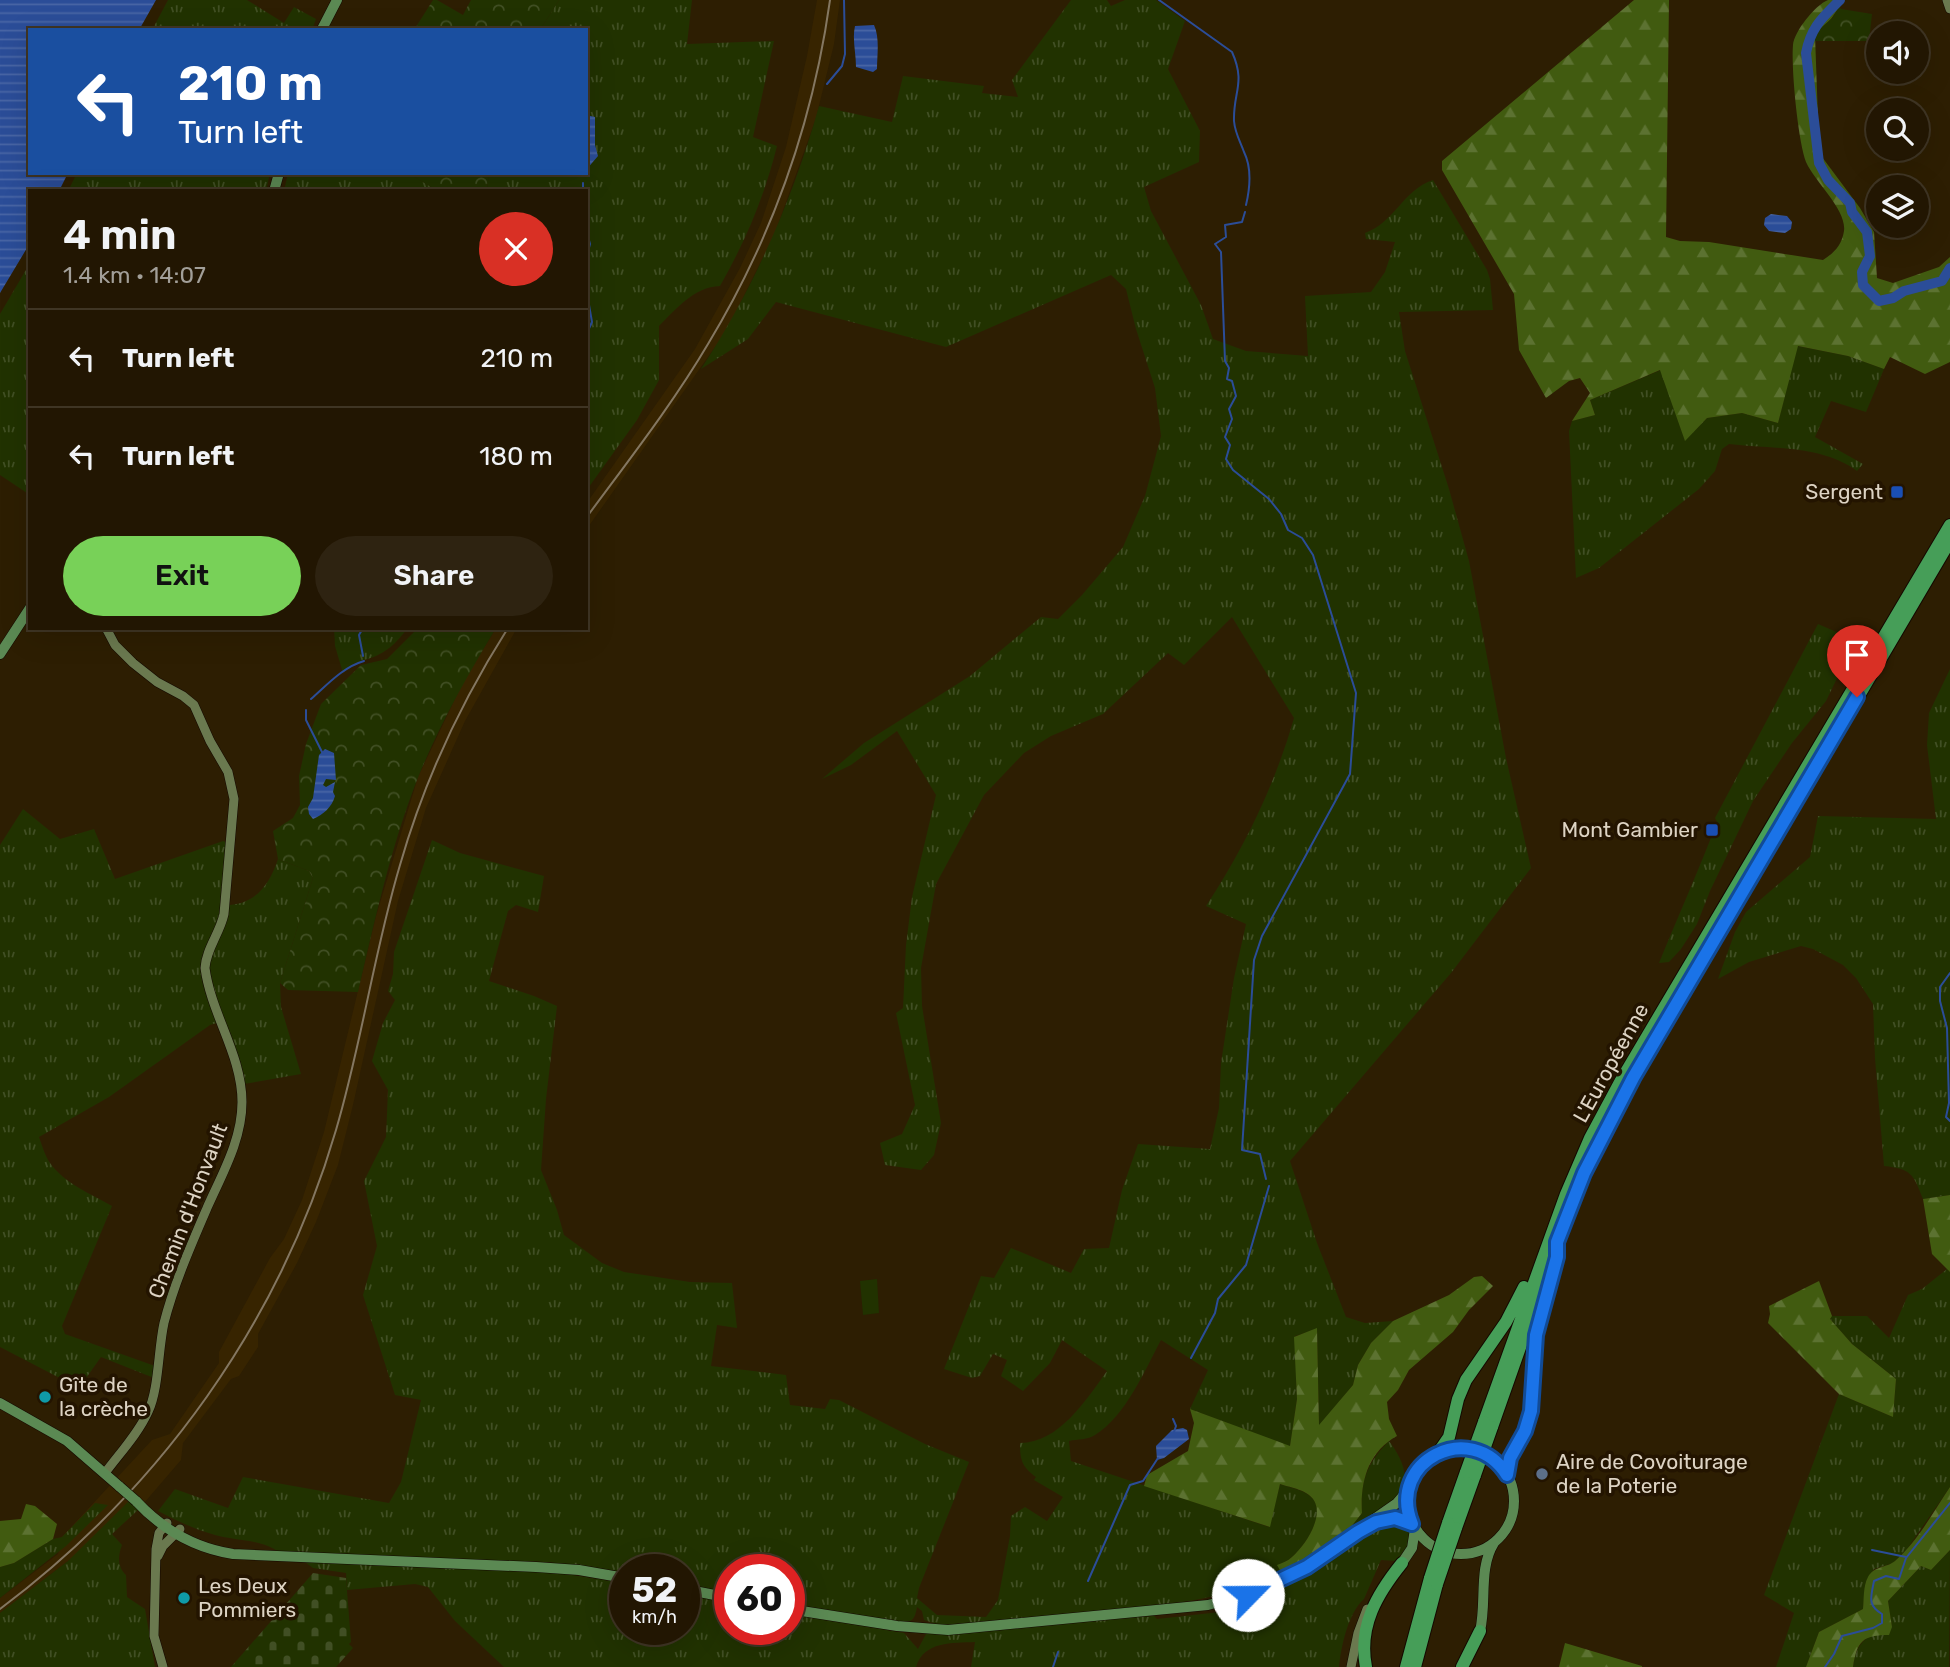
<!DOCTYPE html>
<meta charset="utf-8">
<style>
:root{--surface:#221602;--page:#2e2311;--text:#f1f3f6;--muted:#a29f99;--line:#3f3524;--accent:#78d158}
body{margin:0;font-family:Rubik,sans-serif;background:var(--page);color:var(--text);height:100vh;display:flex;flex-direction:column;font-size:26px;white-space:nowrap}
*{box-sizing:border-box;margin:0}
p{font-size:23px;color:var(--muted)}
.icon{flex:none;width:38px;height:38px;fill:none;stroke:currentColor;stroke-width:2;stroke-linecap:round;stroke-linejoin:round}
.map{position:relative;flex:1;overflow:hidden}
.panel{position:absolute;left:28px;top:189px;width:560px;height:441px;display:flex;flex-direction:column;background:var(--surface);border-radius:0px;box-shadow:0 7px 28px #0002,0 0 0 2px var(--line)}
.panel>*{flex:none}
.top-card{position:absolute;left:28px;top:28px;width:560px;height:147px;border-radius:0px;box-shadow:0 7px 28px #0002,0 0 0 2px var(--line);background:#1a4fa0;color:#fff;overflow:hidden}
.tools{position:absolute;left:1866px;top:21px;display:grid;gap:14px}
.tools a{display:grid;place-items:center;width:63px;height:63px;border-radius:50%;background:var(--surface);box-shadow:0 7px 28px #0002,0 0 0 2px var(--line);font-size:35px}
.speed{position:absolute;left:609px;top:1554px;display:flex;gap:14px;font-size:35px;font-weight:700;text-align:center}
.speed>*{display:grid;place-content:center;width:91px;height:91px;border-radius:50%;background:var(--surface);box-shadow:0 7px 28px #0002,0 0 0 2px var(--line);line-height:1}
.speed small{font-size:18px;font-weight:400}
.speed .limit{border:10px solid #d22;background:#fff;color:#111}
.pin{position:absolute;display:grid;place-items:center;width:60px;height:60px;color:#fff;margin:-72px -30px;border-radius:50% 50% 50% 0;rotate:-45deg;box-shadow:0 0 7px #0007}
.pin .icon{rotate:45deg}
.me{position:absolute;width:77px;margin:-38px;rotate:67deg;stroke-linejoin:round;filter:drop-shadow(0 0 5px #0008)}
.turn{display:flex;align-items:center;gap:24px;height:147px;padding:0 35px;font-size:32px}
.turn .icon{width:91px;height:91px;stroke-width:2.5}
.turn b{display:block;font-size:49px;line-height:60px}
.round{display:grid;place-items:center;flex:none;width:74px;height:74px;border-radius:37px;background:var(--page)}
.headline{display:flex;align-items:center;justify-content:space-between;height:119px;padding:0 35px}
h1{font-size:42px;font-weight:600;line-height:52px}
.action{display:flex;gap:14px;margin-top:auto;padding:14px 35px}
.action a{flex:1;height:80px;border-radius:42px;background:var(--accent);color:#111;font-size:28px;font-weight:600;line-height:80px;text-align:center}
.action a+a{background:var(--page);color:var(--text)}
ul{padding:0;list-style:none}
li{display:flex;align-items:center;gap:21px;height:98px;padding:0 35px;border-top:2px solid var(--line)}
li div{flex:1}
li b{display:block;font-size:26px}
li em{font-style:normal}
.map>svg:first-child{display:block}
</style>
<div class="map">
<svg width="1950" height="1667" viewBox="0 0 1950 1667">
<defs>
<pattern id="grass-tufts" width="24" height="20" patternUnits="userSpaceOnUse" patternTransform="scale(1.75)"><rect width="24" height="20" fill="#213200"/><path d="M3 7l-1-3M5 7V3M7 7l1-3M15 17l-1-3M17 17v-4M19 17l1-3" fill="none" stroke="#414f24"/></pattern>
<pattern id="forest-firs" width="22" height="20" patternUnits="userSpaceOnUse" patternTransform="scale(1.75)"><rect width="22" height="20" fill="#415b10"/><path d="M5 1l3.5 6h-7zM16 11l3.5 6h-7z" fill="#5c7231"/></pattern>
<pattern id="cemetery-stones" width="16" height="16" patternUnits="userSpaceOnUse" patternTransform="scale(1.75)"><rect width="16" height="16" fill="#213200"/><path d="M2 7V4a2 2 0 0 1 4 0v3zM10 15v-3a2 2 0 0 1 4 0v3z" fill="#414f24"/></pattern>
<pattern id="park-crowns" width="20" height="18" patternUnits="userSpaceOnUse" patternTransform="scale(1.75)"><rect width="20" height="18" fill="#213200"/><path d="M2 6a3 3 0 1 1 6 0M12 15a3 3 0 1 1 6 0" fill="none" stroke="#414f24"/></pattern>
<pattern id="water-rules" width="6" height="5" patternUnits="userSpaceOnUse" patternTransform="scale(1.75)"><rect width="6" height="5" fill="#2b4d98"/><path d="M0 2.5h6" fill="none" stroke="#4966a5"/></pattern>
</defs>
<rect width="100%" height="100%" fill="#2d1e02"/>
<!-- built -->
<path fill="#372400" d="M817,0H840L834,44L816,118L775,233L727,330L586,530V504L695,349L740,268L761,223L786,147L807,56Z
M496,628H517L465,721L426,808L398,901L353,1105L338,1165L316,1222L297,1263L258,1334V1347L239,1376L231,1379L183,1443L181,1460L138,1510L111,1534L68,1561L0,1613V1598L58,1554L62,1537L152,1440L170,1434L219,1363V1352L270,1258L284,1239L302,1200L324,1132L376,916L418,777L462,684Z"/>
<!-- grass -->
<path fill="url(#grass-tufts)" d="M168,0H247L284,23L294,7L316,19L312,30H152Z
M559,0H692L687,44L774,41L753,137L777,146C764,198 746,240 720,286C694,287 676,309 659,326V380L637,420L586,491V191H487L489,173H586V30H540Z
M1071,0H1107L1111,6L1125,0H1156L1185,21L1168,69L1200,131L1199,162L1144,187L1151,211L1201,305L1213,339L1246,351L1308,356L1305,296L1371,292L1385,272L1395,242L1366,239L1365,233C1394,223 1404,189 1433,180L1487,270L1490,279L1493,310L1399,312L1405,351L1449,489L1469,561L1506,758L1531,868L1451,973L1290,1161L1317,1243L1346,1317L1365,1323L1393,1321L1371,1343L1358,1365L1353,1385L1319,1426L1317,1329L1295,1336L1297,1399L1290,1447L1190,1409L1208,1370L1161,1340C1145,1370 1125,1417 1095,1435C1088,1440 1077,1439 1069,1441L1071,1461L1269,1527L1280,1484C1291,1488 1306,1490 1314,1500C1325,1516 1305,1546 1292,1557C1288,1561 1282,1563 1278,1565L1282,1574C1214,1605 1141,1607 1068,1614C1027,1617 987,1624 946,1627L924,1620L922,1611L917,1607C916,1612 915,1619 910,1621C904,1625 805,1606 789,1603V1570H730V1593L684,1584V1570H625V1573L547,1562L280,1553C263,1539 236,1541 215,1535C194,1529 177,1521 158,1511L175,1489L228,1508L243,1477L389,1503L401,1482L421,1400L395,1395L363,1295L377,1246L364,1181L386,1137L388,1090L372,1061L383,1023L395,1000L388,991L393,974L394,952L432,840L460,853L544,876L538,912L516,905L508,911L489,981L534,996L557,1006L546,1099L541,1170L557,1210L564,1235L602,1263L624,1272L690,1282L732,1283L737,1328L717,1325L711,1366L786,1375L790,1405L825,1409L830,1399L839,1400L925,1444L969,1462L919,1588L917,1598L937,1615L986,1617L998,1600L1010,1536L1011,1516L1025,1507L1047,1521L1063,1497L1034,1480L1036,1477C1022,1467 1020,1460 1020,1443C1059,1443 1086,1400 1107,1371L1062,1340L1050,1363L1023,1391L1001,1376L1007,1360L993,1354L980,1376L972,1378L944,1369L981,1276L994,1278L1011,1248L1071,1273L1084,1249L1109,1248L1122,1190L1138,1144L1210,1149L1219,1108L1221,1063L1234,978L1246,924L1206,906C1244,848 1275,785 1294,718L1232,617L1184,665L1168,653L1103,714L1051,736L1024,753L984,795L936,884L921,968L922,1006L941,1123L934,1155L921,1170L885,1165L880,1143L902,1134L915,1105L896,1013L903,1008L906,945L912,897L936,795L897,731L851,765L822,779L864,743L970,676L1041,617L1058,619L1082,595L1123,547L1145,496L1161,436L1155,388L1136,329L1126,289L1111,275L946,347L776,302L748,339L701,369C754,288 793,199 819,106L892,122L903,76L984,86L982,93L1018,97L1012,80Z
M77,173H270L266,191H68Z
M288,173H408L438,191H284Z
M30,263V495L0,475V314Z
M1797,346L1848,356L1884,369L1866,412L1831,401L1815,437L1863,464L1857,471C1822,445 1771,449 1729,444L1722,449L1715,471L1699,489L1599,568L1576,578L1569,431L1572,421L1595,415L1590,400L1661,370L1685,440L1707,418L1742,413L1778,423Z
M1818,624L1862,643L1842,668L1826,701L1792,743L1753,801L1710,891L1697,924L1681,949L1669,962L1659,963C1678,916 1699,870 1717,822L1715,818Z
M334,628H408C399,639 391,649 378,655C364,662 355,659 343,673L335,646Z
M1950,669V1195L1923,1199C1913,1173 1911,1169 1884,1166L1875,1058L1873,1004L1856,978L1843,965L1813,949L1801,946L1749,962L1718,979L1735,932L1746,912L1810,857L1818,816L1936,819L1927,745L1929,713Z
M23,809L60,839L94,829L115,879L223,841L231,844L230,905C257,903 270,883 278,859L309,871L313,878L280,983L281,1007L301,1074L244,1084L223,1021L210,1025L109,1097L39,1137C42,1145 45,1156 50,1163C64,1183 91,1194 112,1206L62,1326L65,1334L155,1366L154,1378L101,1357L79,1388L0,1347V845Z
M1947,1269L1950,1272V1487L1907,1549L1893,1563L1874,1569L1866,1582L1863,1609L1819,1632L1806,1667H1776L1794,1613L1764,1595L1839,1394L1893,1417L1896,1379L1852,1344L1830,1319L1832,1316H1867L1889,1338L1908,1295L1922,1289Z
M1389,1441C1401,1457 1412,1477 1398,1496L1343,1537L1362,1513C1360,1482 1367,1463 1389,1441Z
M129,1501L138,1510L112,1534L122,1545C118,1555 117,1567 126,1575L127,1597L145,1609L155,1667H0V1613L68,1561Z
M95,1503L108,1505L66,1546L0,1598V1567L14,1563L53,1539L62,1537Z
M1395,1522L1407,1525C1413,1541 1406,1549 1396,1561L1381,1560L1364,1599C1348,1613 1341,1647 1339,1667H971L975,1642C952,1643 924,1641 916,1667H504L455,1621L428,1587L415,1584L347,1590L346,1573L313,1568L305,1562L522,1570L566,1574L625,1583V1629H684V1594L730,1603V1629H789V1613L904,1633L918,1649L926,1634C1003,1632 1078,1619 1154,1616L1157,1619L1229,1611L1239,1612L1263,1595L1287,1584L1336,1553L1367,1531L1381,1524Z
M1950,1550L1949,1667H1853C1857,1639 1868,1636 1892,1627L1888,1601L1921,1566L1931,1570Z"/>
<!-- forest -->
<path fill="url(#forest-firs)" d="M1634,0H1669L1666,237L1680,241L1709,242L1823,260C1834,253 1842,245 1844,231C1847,210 1815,182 1806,162C1798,141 1791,68 1793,45C1794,32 1815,5 1828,0C1832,0 1840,0 1844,0L1831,19L1815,35L1818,119L1822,157L1860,208L1874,232L1877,278L1893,283L1939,267L1950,257V362L1925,374L1890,357L1884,369L1848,356L1798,346L1778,423L1742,413L1707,418L1685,441L1660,370L1590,400L1595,415L1572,421L1590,393L1580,378L1569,381L1546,398L1519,350L1514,294L1442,170V161Z
M1950,1195V1272L1932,1254L1923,1199Z
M1482,1276L1493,1286L1469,1310L1453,1332L1409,1370L1398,1390L1387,1402L1389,1419L1397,1436C1368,1452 1360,1482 1362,1513L1343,1537L1282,1574L1277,1565C1282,1563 1288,1561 1292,1557C1307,1544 1331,1507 1306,1493C1298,1488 1288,1487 1280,1484L1270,1527L1144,1486L1147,1475L1188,1451L1194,1423L1190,1409L1290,1446L1297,1399L1294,1337L1317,1328L1319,1425L1353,1385L1358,1365L1371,1343L1393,1321L1449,1295L1474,1277Z
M1819,1281L1832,1316L1830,1319L1852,1344L1896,1379L1893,1417L1839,1394L1768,1323L1770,1314L1769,1306Z
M1950,1487V1550L1931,1570L1921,1566L1888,1601L1892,1627L1889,1635C1863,1635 1857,1641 1853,1667H1806L1819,1632L1863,1609C1864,1599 1863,1586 1868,1577C1874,1566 1886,1568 1895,1561C1917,1542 1934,1511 1950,1487Z
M26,1504L35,1506L57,1524L53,1539L14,1563L0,1567V1521L21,1519Z
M1565,1643L1642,1666V1667H1559Z"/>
<!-- cemetery -->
<path fill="url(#cemetery-stones)" d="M313,1573L346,1578L351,1642L349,1644L353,1648L336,1667H231Z"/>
<!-- park -->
<path fill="url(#park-crowns)" d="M433,0H437L463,15L471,0H559L540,30H414Z
M1839,6L1841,9L1872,14L1869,41H1815C1815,29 1826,25 1833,17C1835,14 1837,10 1839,6Z
M408,173H489L487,191H438Z
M418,628H496C467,676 440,724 419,775C391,845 375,920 358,992L288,990L280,983L313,878L309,871L278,859L273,831L293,818L300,805L299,776L306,744L321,704L361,665L387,659Z"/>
<!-- pitch -->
<path fill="#213200" d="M877,1279L879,1313L863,1315L860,1281Z"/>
<!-- water -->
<path fill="url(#water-rules)" d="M0,0H156L139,30H30V173H68L59,191H30V243L0,293Z
M874,25C880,38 877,55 877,69L873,72L856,67C856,53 852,39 855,26Z
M586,115L595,117V145L598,156L586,170Z
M1771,214L1787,216L1792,222L1791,229L1785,233L1769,231L1764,225L1765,218Z
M325,749L334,753L336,780L326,779L323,785L326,787L335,782L333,792L335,796C332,807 323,815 313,819L309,814L308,807L313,798L319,755Z
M1183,1428L1187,1430L1189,1439L1164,1458L1157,1460L1156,1446L1172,1430Z"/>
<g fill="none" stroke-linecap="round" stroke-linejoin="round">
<!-- stream -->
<path stroke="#2b4d98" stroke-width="2" d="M1159,0L1232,52C1246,83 1233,92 1234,121C1235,133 1240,141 1244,152C1252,168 1250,188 1246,205
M827,84L842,66L845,54L844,0
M583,191V183
M1245,212L1242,222L1225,225L1226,237L1215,244L1221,252L1225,361L1229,368L1227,379L1232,381L1236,396L1229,409L1232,419L1225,437L1230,445L1226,459L1233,470L1269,499L1281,514L1288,530L1302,538L1313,555L1356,693L1350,774L1262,936L1254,960L1242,1150L1260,1154L1266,1179
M586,229L590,244L586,259
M586,288L592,322L586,335
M363,656L359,635L363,628
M311,699C327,685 343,667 364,661
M306,710V720L323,754
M1950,973L1940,987V1001L1947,1028L1949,1103L1946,1117L1950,1121
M1191,1358L1215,1313L1218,1299L1246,1265L1269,1186
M1173,1419L1176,1426L1174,1432
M1872,1550L1906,1557
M1088,1581L1130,1485L1143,1481L1158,1458
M1053,1667L1058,1652
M1825,1667L1834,1654L1842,1636L1873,1628L1882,1623V1614C1867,1605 1871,1597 1874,1581L1886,1576L1899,1579L1906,1558L1950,1503"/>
<!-- river -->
<path stroke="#2b4d98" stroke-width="10" d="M1840,0C1822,18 1811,27 1806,53L1819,163L1828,180L1850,203L1852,212L1867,232L1870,256L1862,272L1863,285L1879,301L1893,298L1904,291L1942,281L1950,268"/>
<!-- secondary casing -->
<g stroke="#130800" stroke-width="10">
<path id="secondary" d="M1947,0L1950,9
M105,1473C119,1454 138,1434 148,1412C159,1389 158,1350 164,1323C174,1284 191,1245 207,1208C222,1174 242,1140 242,1102C242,1055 211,1014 205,968C206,949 220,933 224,914L234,799L228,772L210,741L194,705L183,696L157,682L133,663L115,645L106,628
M158,1556L163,1546L180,1529
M163,1667L154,1636L156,1549L159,1533L167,1523
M1351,1667L1358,1633L1367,1609"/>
</g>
<!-- primary casing -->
<g stroke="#130800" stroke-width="11">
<path id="primary" d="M322,29L337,0
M274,191L279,173
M0,654L30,608
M0,1403L67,1441L120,1487
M1408 1501a53 53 0 1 1 106 0a53 53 0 1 1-106 0Z
M136,1501C163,1530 194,1548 233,1554L536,1567L579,1570L625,1578
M1374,1523L1392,1518L1412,1524
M1402,1563L1412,1548L1415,1529
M684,1589L730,1598
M789,1609L897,1626L948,1630L1208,1605L1253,1593L1301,1570L1397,1503L1408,1490
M1480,1631C1487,1602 1478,1569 1494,1543"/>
</g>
<!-- highway casing -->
<g stroke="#130800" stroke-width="14">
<path id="highway" d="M1484,1422L1566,1194L1590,1138L1620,1082L1950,525
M1492,1427L1568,1211L1609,1120L1950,541
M1438,1453L1449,1437L1458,1399L1466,1380L1506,1322L1524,1287
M1507,1475L1509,1461L1525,1431L1531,1411L1536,1335L1544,1300
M1448,1523L1466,1472
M1456,1528L1475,1475
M1366,1667C1358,1626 1377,1594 1402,1563
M1406,1667L1430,1578
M1415,1667L1437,1584
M1462,1667L1480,1631"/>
</g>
<!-- secondary -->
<use href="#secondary" stroke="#6a794f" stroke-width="9"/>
<!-- primary -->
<use href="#primary" stroke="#5b8953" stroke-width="10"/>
<!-- highway -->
<use href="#highway" stroke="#469e58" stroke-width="12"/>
<!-- rail -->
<path stroke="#847761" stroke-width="2" d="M586,518C628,461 672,405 708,344C772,238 813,122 830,0
M0,1609C160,1489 280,1322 336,1130C362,1042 374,952 400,865C424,781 461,702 508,628"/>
<!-- primary-bridge casing -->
<g stroke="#130800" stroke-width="11" stroke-linecap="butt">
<path id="primary-bridge" d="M120,1487L136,1501"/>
</g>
<!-- highway-bridge casing -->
<g stroke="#130800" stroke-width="14" stroke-linecap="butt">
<path id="highway-bridge" d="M1466,1472L1484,1422
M1475,1475L1492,1427
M1430,1578L1448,1523
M1437,1584L1456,1528"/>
</g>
<!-- primary-bridge -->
<use href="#primary-bridge" stroke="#5b8953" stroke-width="10"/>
<!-- highway-bridge -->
<use href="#highway-bridge" stroke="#469e58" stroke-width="12"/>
</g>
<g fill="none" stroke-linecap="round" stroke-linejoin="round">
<!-- route casing -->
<g stroke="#114b97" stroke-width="18">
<path id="route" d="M1248,1595L1307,1567L1358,1532L1376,1522L1395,1518L1412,1524C1386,1461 1471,1418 1507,1475L1510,1458L1525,1431L1531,1411L1536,1335L1557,1257V1242L1584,1173L1633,1078L1857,697"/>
</g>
<!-- route -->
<use href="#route" stroke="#1a73e8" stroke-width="12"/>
</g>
<!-- markers -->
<g fill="#1a4fb4" stroke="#231400" stroke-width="2.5">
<rect x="1890" y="485" width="14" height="14" rx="3.5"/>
<rect x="1705" y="823" width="14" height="14" rx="3.5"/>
</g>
<g fill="#0f9aa8" stroke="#231400" stroke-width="2.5">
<circle cx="45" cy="1397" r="7"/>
<circle cx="184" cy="1598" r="7"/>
</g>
<circle fill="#5c6f8a" stroke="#231400" stroke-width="2.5" cx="1542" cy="1474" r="7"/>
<g text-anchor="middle" stroke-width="7" stroke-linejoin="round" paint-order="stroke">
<!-- poi labels -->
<g font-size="21" fill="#ddd3c3" stroke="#231400" text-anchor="start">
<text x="1883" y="499" text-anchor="end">Sergent</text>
<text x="1698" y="837" text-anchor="end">Mont Gambier</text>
<text x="59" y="1392">Gîte de<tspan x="59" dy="24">la crèche</tspan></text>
<text x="1556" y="1469">Aire de Covoiturage<tspan x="1556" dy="24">de la Poterie</tspan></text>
<text x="198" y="1593">Les Deux<tspan x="198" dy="24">Pommiers</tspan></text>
</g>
<!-- street labels -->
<g font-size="21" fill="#ddd3c3" stroke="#231400">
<text transform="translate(1611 1063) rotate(-61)" y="7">L'Européenne</text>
<text transform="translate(188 1211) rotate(-69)" y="7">Chemin d'Honvault</text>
</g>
</g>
</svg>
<div class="tools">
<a><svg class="icon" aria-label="sound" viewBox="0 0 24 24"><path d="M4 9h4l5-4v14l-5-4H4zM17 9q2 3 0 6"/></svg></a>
<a><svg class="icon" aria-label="search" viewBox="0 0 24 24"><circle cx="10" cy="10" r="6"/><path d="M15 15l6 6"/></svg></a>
<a><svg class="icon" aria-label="layers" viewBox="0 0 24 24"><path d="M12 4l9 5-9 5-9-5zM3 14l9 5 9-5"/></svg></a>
</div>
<div class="speed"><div>52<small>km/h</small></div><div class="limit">60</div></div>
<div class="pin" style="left:1857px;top:697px;background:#d93025"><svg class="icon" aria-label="arrive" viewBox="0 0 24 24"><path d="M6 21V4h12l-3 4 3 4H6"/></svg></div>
<svg class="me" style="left:1248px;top:1595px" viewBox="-20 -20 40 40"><circle r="19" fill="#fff"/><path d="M0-13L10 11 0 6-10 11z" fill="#1a73e8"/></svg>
<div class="top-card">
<div class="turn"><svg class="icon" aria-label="left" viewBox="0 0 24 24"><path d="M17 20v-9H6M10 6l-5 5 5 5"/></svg><div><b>210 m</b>Turn left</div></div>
</div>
<section class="panel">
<div class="headline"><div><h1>4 min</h1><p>1.4 km · 14:07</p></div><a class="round" style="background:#d93025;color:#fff"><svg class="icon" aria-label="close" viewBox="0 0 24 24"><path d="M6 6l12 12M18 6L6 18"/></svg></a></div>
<ul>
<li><svg class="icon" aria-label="left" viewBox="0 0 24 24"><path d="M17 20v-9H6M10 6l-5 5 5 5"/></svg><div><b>Turn left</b></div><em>210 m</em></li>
<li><svg class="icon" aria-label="left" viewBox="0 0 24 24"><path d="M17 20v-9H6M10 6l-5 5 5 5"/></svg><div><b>Turn left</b></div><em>180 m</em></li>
</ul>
<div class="action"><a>Exit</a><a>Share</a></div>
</section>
</div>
